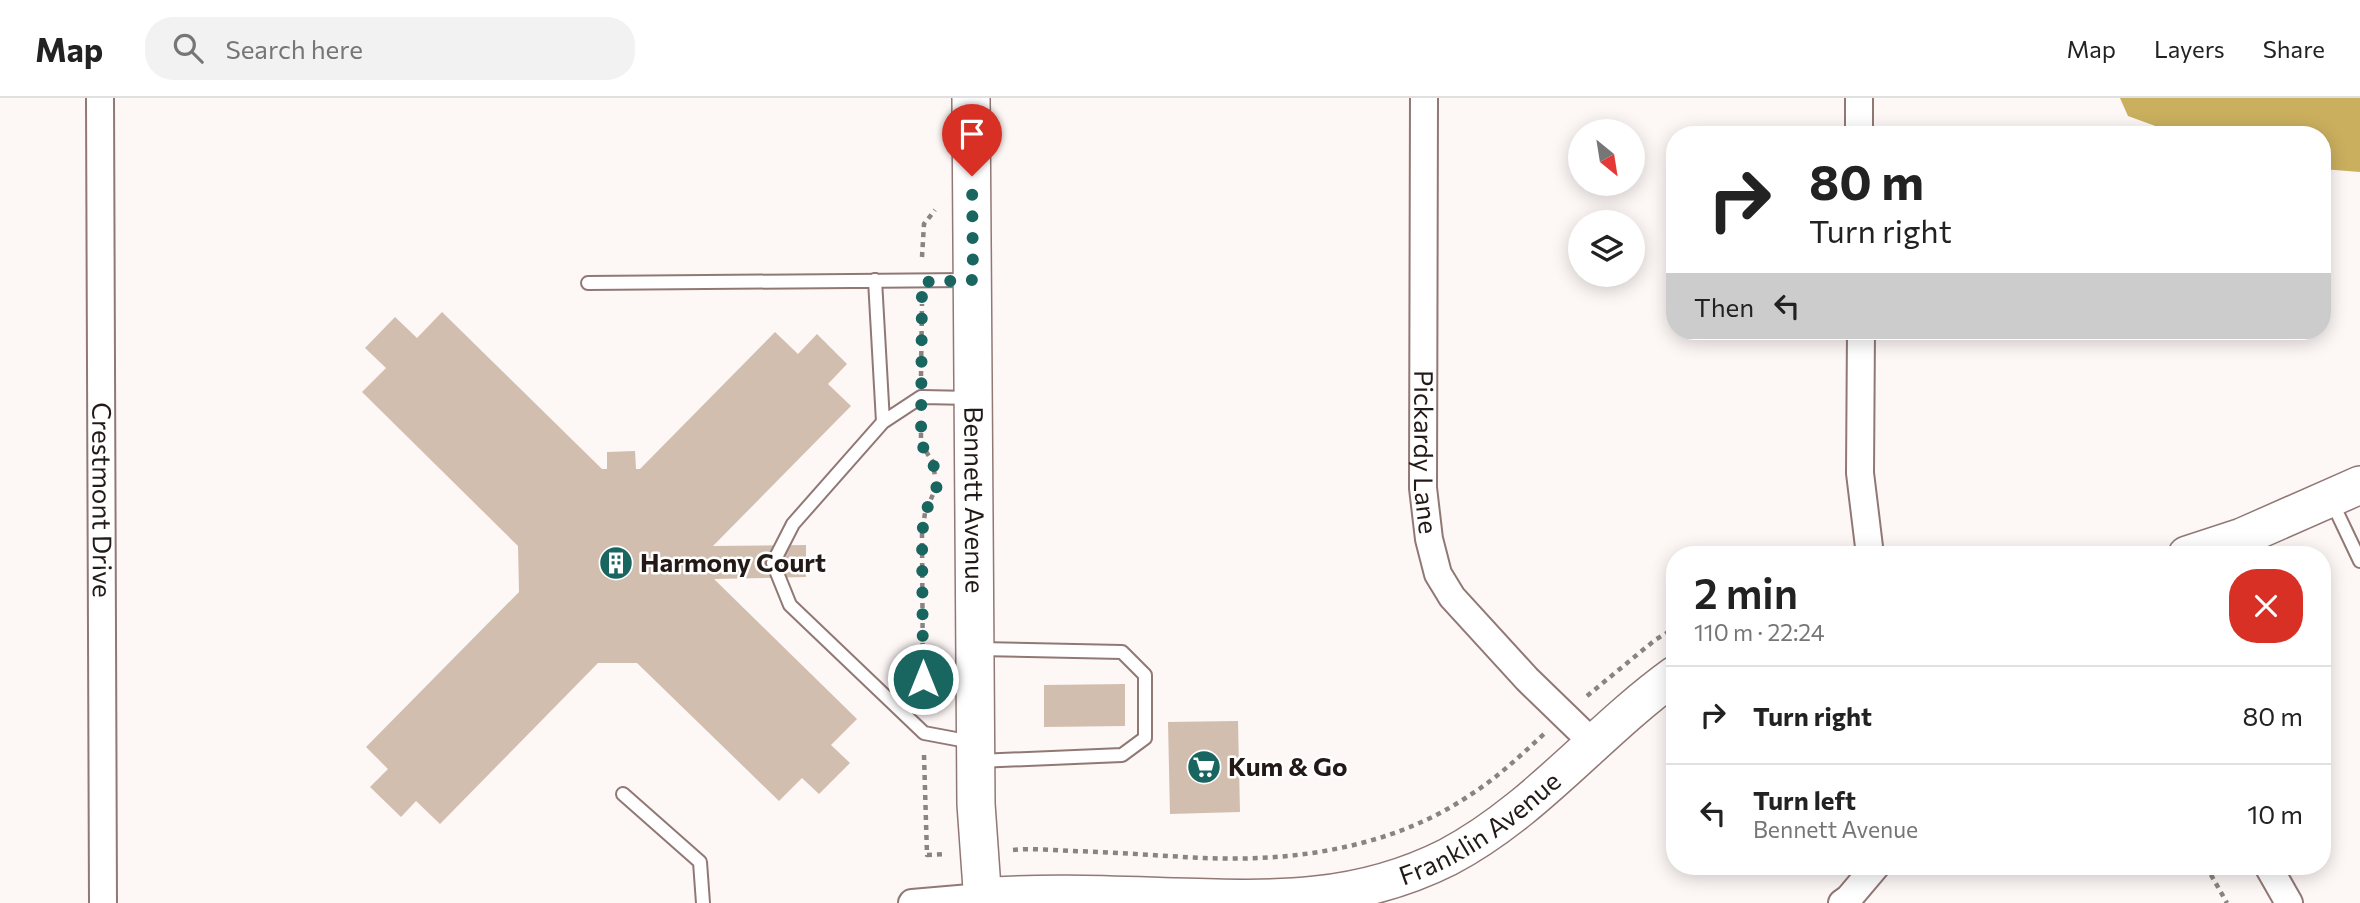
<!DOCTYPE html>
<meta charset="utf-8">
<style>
:root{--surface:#fff;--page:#f2f2f2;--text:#222;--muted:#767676;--line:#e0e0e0}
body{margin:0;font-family:Commissioner,sans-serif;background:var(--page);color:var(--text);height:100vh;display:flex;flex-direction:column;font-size:26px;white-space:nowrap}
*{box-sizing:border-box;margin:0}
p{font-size:23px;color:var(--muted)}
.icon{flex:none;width:38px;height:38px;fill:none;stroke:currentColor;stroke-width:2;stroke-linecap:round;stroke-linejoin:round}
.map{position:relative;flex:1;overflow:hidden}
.drawer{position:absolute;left:1666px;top:448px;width:665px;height:329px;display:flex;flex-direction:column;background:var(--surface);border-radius:28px;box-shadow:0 4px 18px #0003}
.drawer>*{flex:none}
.top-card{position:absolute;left:1666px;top:28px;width:665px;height:214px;border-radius:28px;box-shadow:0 4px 18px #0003;background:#fff;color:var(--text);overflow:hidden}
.needle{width:46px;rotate:150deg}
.tools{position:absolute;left:1568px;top:21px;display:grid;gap:14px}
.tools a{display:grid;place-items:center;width:77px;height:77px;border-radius:50%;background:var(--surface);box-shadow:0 4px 18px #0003;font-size:35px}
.pin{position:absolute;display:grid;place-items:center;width:60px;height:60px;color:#fff;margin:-72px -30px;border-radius:50% 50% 50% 0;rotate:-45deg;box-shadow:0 0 7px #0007}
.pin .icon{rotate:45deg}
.me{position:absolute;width:77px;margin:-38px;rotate:0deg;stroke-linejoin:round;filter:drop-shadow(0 0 5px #0008)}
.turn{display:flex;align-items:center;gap:24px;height:147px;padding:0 28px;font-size:32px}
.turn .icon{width:91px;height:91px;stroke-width:2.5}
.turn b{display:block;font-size:49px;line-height:60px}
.then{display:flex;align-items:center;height:66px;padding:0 28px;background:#0003;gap:14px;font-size:26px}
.round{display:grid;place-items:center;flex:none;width:74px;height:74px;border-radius:28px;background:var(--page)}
.headline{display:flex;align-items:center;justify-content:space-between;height:119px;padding:0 28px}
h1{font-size:42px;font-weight:600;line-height:52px}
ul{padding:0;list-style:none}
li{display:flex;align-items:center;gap:21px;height:98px;padding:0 28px;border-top:2px solid var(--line)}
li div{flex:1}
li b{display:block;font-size:26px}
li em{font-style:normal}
header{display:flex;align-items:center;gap:42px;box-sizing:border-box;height:98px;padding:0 35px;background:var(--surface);border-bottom:2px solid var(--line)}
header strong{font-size:33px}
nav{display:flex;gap:38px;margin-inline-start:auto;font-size:24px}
.search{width:490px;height:63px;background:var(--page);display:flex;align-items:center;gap:18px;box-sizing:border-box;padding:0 24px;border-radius:28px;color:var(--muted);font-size:26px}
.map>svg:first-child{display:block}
</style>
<header>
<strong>Map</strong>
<div class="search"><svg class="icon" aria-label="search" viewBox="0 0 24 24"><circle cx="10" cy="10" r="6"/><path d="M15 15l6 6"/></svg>Search here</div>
<nav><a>Map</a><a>Layers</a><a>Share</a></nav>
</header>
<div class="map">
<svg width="2360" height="805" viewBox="0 0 2360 805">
<rect width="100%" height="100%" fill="#fdf7f6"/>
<!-- forest -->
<path fill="#caaf5e" d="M2120,0H2360V74L2322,71V37H2180L2128,18Z"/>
<!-- building -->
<path fill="#d2beaf" d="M442,214L602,371H607V354L635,353L636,371H640L775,234L798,256L817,236L847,266L828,286L851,308L713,448L806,447V479L714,481L857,621L831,647L850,665L819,696L802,680L779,703L637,565H598L440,726L416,703L401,719L370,689L388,671L366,649L519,494L518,448L362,294L386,270L365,250L395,219L417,240Z
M1125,586V628L1044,629V587Z
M1238,623L1240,714L1170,716L1168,624Z"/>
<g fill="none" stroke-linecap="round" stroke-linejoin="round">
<!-- lane casing -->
<g stroke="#917875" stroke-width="16">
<path id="lane" d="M875,182L883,324
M588,185L969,182
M972,300L921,299L883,324L793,426L773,465L790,507L924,635L972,644
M2332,404L2360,463
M978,663L1122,657L1145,640V577L1122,554L979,551
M623,696L700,764L703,805"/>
</g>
<!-- street casing -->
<g stroke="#917875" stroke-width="30">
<g id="street">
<path id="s1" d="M100,0L103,805"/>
<path id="s2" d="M1424,0L1423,390L1429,441L1438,476L1452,499L1527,581L1593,645"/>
<path d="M1859,0V37"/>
<path d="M1861,233L1860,375L1870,457"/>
<path d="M2268,768L2289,805"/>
<path d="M912,805L982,799"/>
<path d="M1842,805L1849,800L1876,768"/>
</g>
</g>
<!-- secondary casing -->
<g stroke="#917875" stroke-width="40">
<g id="secondary">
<path id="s3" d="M971,0L976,706L983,805"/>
<path d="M2187,457L2242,439L2360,387"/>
<path id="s4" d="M982,799C1046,794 1110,797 1173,799C1272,802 1357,805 1448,759C1535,713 1596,634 1675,577"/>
</g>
</g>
<!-- path -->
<path stroke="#8b8382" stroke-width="4.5" stroke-dasharray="5 5" stroke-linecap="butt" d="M922,159L924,126L935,112
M921,278L922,206
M921,325V346L933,364L935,379
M1587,598L1655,542L1675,530
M923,600L922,436L925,415L937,387
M924,657L927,757L945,756
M1013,752C1032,750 1052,752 1071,753C1116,754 1160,758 1204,760C1295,764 1394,749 1470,697C1497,680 1520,658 1544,636
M2206,768L2227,805"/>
<!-- lane -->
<use href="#lane" stroke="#fff" stroke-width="12"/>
<!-- street -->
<use href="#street" stroke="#fff" stroke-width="26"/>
<!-- secondary -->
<use href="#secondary" stroke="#fff" stroke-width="37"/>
</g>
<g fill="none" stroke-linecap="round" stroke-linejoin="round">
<!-- route -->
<path stroke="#19655f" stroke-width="12" stroke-dasharray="0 21.6" d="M923,581L922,436L925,415L937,388L933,364L921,346L922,184L973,182L972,78"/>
</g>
<!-- icons -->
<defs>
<g id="building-disc" transform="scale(1.75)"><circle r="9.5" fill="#19655f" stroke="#fff"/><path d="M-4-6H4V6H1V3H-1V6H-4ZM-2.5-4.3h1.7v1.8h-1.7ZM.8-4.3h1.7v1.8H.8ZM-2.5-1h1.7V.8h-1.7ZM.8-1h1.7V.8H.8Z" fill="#fff"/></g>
<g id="supermarket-disc" transform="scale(1.75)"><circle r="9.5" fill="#19655f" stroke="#fff"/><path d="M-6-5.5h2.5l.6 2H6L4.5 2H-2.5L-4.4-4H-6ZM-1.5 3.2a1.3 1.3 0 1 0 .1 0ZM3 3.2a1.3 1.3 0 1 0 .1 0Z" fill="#fff"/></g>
</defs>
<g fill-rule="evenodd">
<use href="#building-disc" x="616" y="465"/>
<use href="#supermarket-disc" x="1204" y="669"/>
</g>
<g text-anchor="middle" stroke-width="5" stroke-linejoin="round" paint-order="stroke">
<!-- street labels -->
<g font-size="26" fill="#231a18" stroke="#fff">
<text dy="9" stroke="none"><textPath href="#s2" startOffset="354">Pickardy Lane</textPath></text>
<text dy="9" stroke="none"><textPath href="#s1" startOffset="402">Crestmont Drive</textPath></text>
<text dy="9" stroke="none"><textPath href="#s3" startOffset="402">Bennett Avenue</textPath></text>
<text dy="9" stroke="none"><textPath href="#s4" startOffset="514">Franklin Avenue</textPath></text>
</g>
<!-- poi labels -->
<g font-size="26" font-weight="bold" fill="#231a18" stroke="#fff" text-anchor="start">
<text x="640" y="474">Harmony Court</text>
<text x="1228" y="678">Kum &amp; Go</text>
</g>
</g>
</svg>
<div class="tools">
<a><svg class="needle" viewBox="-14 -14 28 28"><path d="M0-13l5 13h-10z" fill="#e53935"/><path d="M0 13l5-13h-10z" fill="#767676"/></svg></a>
<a><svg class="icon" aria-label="layers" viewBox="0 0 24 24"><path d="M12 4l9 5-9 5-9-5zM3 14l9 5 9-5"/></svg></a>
</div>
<div class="pin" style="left:972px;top:78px;background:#d93025"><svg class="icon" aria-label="arrive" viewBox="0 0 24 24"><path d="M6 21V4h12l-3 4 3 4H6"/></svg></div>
<svg class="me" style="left:923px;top:581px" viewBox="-20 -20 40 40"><circle r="17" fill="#19655f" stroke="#fff" stroke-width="3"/><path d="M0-11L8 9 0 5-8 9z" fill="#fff"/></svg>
<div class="top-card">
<div class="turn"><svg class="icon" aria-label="right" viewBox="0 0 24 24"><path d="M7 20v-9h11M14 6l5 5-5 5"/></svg><div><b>80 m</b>Turn right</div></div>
<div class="then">Then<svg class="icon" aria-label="left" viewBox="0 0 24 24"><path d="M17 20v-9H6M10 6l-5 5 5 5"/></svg></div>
</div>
<section class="drawer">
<div class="headline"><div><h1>2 min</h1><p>110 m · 22:24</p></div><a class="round" style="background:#d93025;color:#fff"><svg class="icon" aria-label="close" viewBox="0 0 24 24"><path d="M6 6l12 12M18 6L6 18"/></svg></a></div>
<ul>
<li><svg class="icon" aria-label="right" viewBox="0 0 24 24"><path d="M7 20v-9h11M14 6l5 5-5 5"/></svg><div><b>Turn right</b></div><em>80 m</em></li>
<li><svg class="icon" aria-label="left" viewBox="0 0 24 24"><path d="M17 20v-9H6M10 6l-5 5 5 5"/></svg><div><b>Turn left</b><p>Bennett Avenue</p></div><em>10 m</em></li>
</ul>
</section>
</div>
